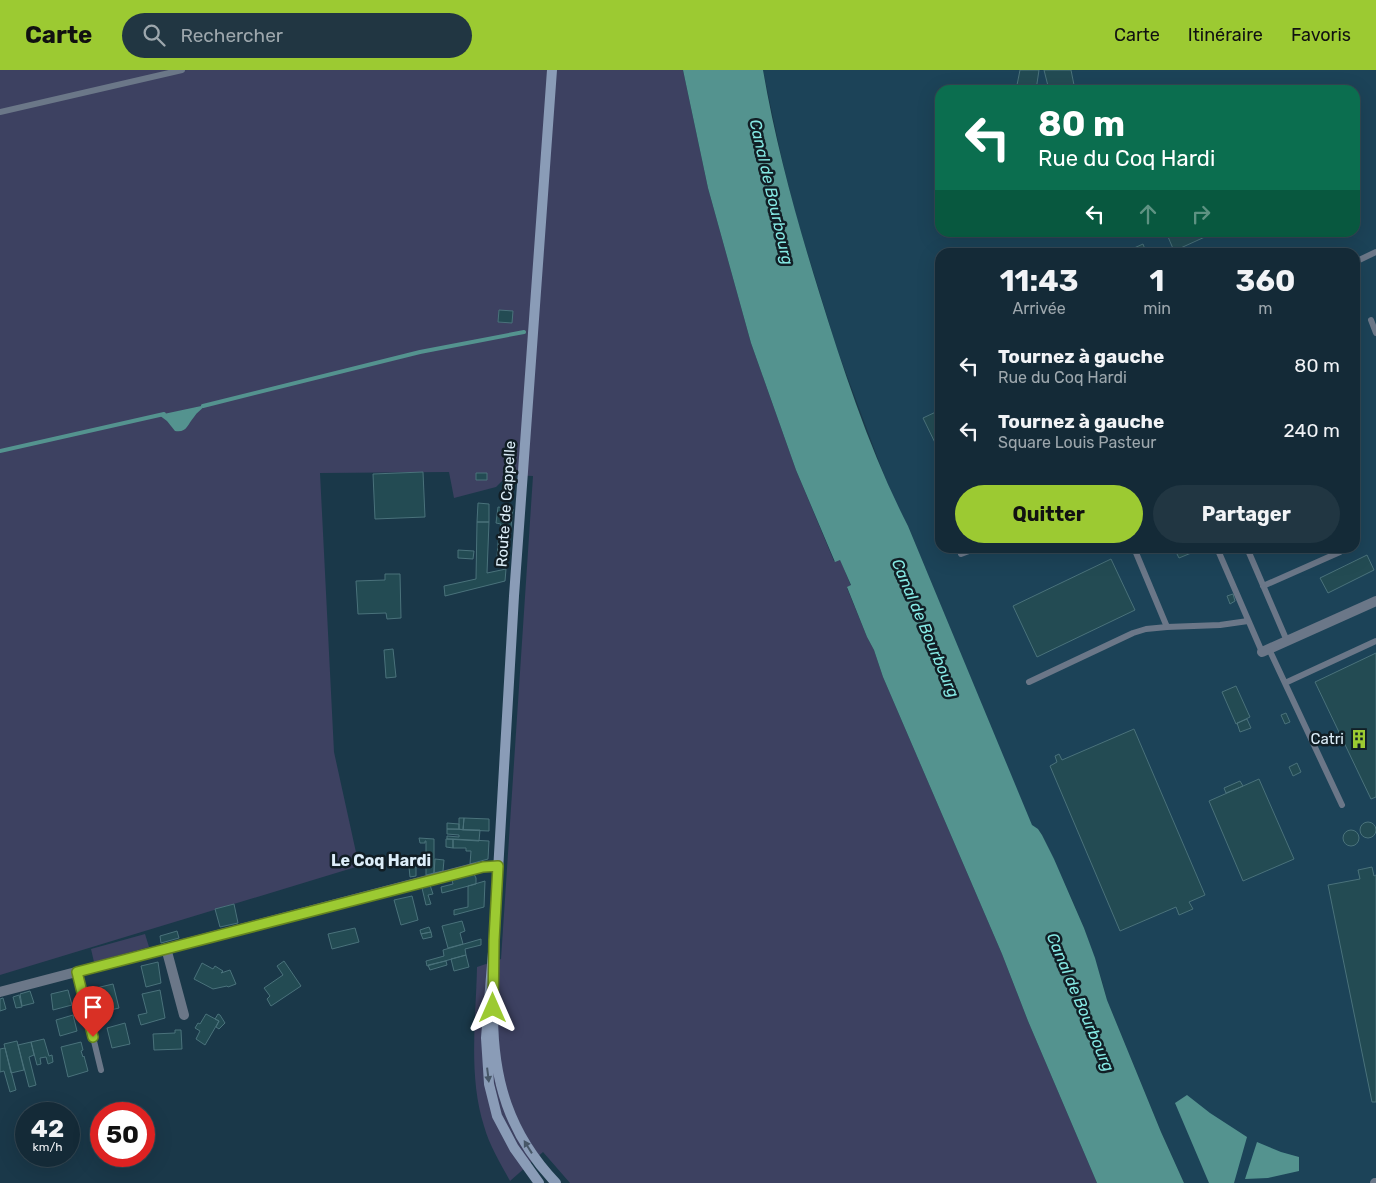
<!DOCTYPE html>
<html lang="fr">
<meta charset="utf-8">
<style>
:root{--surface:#142a37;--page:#213642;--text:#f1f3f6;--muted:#9da7ad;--line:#334652;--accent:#9cca32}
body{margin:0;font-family:Rubik,sans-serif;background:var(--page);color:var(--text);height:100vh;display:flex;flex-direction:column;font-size:19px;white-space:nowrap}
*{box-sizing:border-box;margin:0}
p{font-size:16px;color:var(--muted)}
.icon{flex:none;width:28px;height:28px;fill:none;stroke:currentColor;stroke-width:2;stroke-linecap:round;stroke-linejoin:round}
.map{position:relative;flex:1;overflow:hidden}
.drawer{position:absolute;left:935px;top:178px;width:425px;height:305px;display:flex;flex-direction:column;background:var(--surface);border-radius:15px;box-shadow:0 5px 20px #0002,0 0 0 1px var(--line)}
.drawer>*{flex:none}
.guide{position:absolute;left:935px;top:15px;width:425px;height:152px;border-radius:15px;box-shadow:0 5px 20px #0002,0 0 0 1px var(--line);background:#0b6e4f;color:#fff;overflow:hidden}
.speed{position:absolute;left:15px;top:1032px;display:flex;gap:10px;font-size:25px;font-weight:700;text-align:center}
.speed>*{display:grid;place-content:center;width:65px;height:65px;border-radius:50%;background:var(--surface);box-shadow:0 5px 20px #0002,0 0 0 1px var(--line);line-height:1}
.speed small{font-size:12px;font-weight:400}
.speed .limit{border:8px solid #d22;background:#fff;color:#111}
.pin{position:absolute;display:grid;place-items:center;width:42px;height:42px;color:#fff;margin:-51px -21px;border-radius:50% 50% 50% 0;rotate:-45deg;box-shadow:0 0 5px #0007}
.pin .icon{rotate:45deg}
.me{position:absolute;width:55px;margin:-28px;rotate:0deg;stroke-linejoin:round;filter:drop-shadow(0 0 4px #0008)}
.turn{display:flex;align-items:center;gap:18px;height:105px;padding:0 20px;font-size:22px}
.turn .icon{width:65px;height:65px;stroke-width:2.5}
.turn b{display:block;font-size:35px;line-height:42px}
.lanes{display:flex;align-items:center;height:48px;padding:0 20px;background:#0003;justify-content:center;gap:25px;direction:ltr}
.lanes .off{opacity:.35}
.eta{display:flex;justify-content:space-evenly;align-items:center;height:85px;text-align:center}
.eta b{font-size:30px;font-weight:700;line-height:35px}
.cta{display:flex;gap:10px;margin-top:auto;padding:10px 20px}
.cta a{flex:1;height:58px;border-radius:30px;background:var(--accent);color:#111;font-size:20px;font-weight:700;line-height:58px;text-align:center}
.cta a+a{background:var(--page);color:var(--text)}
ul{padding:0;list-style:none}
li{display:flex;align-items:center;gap:15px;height:65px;padding:0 20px}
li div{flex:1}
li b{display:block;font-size:19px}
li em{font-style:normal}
header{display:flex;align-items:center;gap:30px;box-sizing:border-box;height:70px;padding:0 25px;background:var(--accent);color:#111}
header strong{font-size:24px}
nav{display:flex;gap:28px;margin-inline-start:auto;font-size:18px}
.search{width:350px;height:45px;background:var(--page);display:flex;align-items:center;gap:12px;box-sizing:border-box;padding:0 18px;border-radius:28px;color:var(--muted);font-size:19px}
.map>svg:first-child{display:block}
</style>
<header>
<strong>Carte</strong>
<div class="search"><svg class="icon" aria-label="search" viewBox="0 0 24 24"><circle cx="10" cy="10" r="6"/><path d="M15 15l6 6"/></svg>Rechercher</div>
<nav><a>Carte</a><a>Itinéraire</a><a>Favoris</a></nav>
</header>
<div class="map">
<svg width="1376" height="1113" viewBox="0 0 1376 1113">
<rect width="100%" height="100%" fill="#1a3849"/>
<!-- built -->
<path fill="#1c4358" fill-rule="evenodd" d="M763,0H1376V1113H1184L1161,1062L1107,930L1102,911L1084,858L1069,823L1042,765L1038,759L1032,756L908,456L891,423L878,389L837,279L796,146L782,90ZM940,20H1355V162H940ZM940,182H1355V478H940Z"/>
<!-- green -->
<path fill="#3d4161" d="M0,0H683L708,118L751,273L796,400L834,491L840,489L851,516L847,518L867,567L874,580L883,607L1002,884L1028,951L1097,1113H570L543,1082L510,1111C501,1094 489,1075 484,1056C468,1006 476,949 477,897L501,889L533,406L508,405L496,417L454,428L449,402L320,403L334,682L359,796L0,905Z
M145,864L149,877L94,892L91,879Z"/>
<!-- water -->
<path fill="#54938f" d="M683,0H763C776,76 797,151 820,225C844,302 871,384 908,456L1032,755L1038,759L1042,765L1054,789L1084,858L1095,888L1107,930L1161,1062L1184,1113H1097L1028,951L1002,884L883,607L874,580L867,567L847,517L851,515L840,490L835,492L796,400L751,273L708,118Z
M206,335C202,339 197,342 194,347C187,355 187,363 175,361L167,351L159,345Z
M1187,1025L1210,1043L1247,1067L1234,1113H1209L1175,1033Z
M1257,1072L1281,1082L1299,1087V1101L1268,1108L1245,1109Z"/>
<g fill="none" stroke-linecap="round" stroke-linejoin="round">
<!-- stream -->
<path stroke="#54938f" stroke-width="4" d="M203,336L420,282L524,262
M0,381L164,344"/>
</g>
<!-- building -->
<path fill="#234b53" stroke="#4a727b" d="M1020,0H1039L1036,20H1016Z
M1044,0H1071L1075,20H1049Z
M1166,162H1205L1207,166L1174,181Z
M1143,174L1146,182H1125Z
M499,240L513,241L512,253L498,252Z
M940,340V383L923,348Z
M423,402L425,447L375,449L373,404Z
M476,403H487V410H476Z
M478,433L489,434V452H477Z
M498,437L513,439L510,466L499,465L501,454L496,453Z
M477,452H489L487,503L506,499L505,511L445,526L444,516L476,509Z
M499,465L510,466L509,475L498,474Z
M498,474L509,475L507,491L498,490L497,488Z
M1174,478H1195L1196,481L1179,488Z
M458,480L474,481L473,489L458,488Z
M1367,485L1374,500L1328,523L1320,508Z
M1111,489L1135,540L1037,587L1013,536Z
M385,504H400L401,548L387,549L386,543L358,544L356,511L385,510Z
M1233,524L1235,531L1230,534L1227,526Z
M393,579L396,607L386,608L384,580Z
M1376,583V727L1371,729L1315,612Z
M1236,616L1250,647L1236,654L1222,622Z
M1286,643L1290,652L1285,654L1281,645Z
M1247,649L1251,658L1240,662L1237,653Z
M1134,659L1205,825L1189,832L1193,839L1179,845L1176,837L1120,861L1050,696L1057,692L1055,686L1059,684L1062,690Z
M1297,693L1301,702L1293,706L1289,697Z
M1259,709L1294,789L1243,811L1209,731Z
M1240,711L1243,716L1226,723L1224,718Z
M459,748H464L463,760L459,759Z
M464,748L489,749V761L463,760Z
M1360 760a8 8 0 1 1 16 0a8 8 0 1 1-16 0Z
M447,753L459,754V759H447Z
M447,759L480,760L479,771L447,769V766L459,767V765L447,764Z
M1343 768a8 8 0 1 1 16 0a8 8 0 1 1-16 0Z
M419,768L434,769V803L426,805V771H425V773H420Z
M446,769H453V778L446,777Z
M453,769L489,771L488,789L470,794L471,781H466V778H453Z
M435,789L444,790L443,801L434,803Z
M409,797H416V806L410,807Z
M1372,797L1374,806L1376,805V1032H1372L1328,815L1360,809L1358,800Z
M474,804L476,808V814L442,823L441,817L453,814L452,810Z
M485,811L484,837L454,845V840L468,837V816Z
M430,815L433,824L428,825L431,834L426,835L422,818Z
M412,826L418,850L401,855L394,830Z
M234,834L238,853L220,857L215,839Z
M462,851L465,861L460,863L463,874L448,878L442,856Z
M429,857L431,862L421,864L420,860Z
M355,858L359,872L332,879L328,864Z
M177,861L179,868L161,873L160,866Z
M431,862L432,867L423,869L421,864Z
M481,869V875L465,879L466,885L427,896L426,891L444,886L443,880Z
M466,885L469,897L454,901L451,889Z
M284,891L301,916L271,936L267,929L270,926L264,918L283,905L277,896Z
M446,891L447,895L430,900L428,895Z
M158,892L161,913L146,917L141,896Z
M202,893L213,899L215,896L223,901L221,903L230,900L236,914L228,917L227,916L213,919L194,909Z
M113,914L119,938L102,942L96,918Z
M68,920L72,935L53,940L51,924Z
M160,920L165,948L141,955L138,945L147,943L142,924Z
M30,921L34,933L22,936L20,924Z
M19,925L22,937L16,938L13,927Z
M3,928L6,939L0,941V929Z
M206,944L219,951L205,975L196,969L200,961L195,958L198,953L200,954Z
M218,944L220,945L225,953L219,959L216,957L219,951L215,949Z
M73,945L77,961L60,966L56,950Z
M125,953L130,974L112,978L107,958Z
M175,960H181L182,979L154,980L153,964L175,963Z
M44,969L49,986L52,985L53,992L48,994L46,987L40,988L41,994L37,995L31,972Z
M17,971L24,1000L11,1003L4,974Z
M31,972L34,985L29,987L36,1015L29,1017L18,975Z
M81,972L83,980L81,981L83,987L84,986L88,1001L68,1007L61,977Z
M5,978L16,1020L10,1022L4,1001L0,1002V979Z"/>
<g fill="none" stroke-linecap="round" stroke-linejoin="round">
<!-- lane -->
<path stroke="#6b7788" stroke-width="6" d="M0,42L182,0
M1355,192L1376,182
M1371,250L1376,263
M1134,478L1167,557L1220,555L1248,551
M1217,478L1262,582
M1247,478L1287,571
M961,484L977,478
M1263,516L1340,482L1338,478
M1269,579L1342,735
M1029,612L1133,563L1146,559L1167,557
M1285,613L1376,571
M77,901L101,1000"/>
<!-- street -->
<path stroke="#6b7788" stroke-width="10" d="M1262,582L1376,531
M166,878L184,945
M0,922L473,798L498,796
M1375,1113H1376"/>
<!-- secondary -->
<path stroke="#8a9cb7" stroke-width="10" d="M493,943C493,1010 509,1064 556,1113
M539,1113L514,1078L497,1046L489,1014L486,968L494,870L514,526L552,0"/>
</g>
<!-- one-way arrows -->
<defs><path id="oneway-solid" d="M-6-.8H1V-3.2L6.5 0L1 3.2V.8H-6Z" transform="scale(1.25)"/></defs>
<g fill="#475767">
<use href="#oneway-solid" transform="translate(488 1005) rotate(83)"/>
<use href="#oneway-solid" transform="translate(528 1077) rotate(-122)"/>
</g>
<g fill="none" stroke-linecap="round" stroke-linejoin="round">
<!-- route casing -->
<g stroke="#658320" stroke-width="12">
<path id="route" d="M93,967L77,902L483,797L498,796L494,870L493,938"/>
</g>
<!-- route -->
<use href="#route" stroke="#9cca32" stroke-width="9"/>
</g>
<!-- icons -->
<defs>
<g id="building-bare" transform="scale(1.5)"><path d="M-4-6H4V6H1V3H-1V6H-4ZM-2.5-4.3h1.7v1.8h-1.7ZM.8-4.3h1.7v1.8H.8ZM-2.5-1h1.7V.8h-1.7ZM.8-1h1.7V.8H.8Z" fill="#9cca32" stroke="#111e25" stroke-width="2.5" paint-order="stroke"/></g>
</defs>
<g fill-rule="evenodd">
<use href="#building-bare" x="1359" y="669"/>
</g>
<g text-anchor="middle" stroke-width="5" stroke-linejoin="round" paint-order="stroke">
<!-- street labels -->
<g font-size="15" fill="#ddeef9" stroke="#111e25">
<text transform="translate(506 434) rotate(-86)" y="5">Route de Cappelle</text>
</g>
<!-- poi labels -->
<g font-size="15" fill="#ddeef9" stroke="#111e25" text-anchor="end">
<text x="1344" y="674">Catri</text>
</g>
<!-- water labels -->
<g font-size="16" font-style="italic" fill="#86eae5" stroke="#111e25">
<text transform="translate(772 122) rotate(77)" y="6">Canal de Bourbourg</text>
<text transform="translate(926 558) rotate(67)" y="6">Canal de Bourbourg</text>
<text transform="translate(1081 932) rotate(67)" y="6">Canal de Bourbourg</text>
</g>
<!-- neighbourhood labels -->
<g font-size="16" font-weight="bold" fill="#ddeef9" stroke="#111e25">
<text x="381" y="796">Le Coq Hardi</text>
</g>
</g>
</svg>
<div class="speed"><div>42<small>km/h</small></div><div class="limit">50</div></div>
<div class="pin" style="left:93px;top:967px;background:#d93025"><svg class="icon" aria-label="arrive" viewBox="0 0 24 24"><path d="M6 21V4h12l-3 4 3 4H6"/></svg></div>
<svg class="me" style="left:493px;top:938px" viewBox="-20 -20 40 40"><path d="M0-17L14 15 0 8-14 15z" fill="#9cca32" stroke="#fff" stroke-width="4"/></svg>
<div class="guide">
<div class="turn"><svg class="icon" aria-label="left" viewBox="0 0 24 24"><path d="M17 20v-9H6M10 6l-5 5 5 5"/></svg><div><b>80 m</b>Rue du Coq Hardi</div></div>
<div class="lanes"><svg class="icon" aria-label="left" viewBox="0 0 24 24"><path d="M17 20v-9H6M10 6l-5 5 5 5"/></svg><svg class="icon off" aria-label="ahead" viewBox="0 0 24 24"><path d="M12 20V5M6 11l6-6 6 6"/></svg><svg class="icon off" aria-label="right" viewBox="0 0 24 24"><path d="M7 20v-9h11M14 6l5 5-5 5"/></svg></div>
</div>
<section class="drawer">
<div class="eta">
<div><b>11:43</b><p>Arrivée</p></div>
<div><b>1</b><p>min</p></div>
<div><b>360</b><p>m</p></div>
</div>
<ul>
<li><svg class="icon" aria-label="left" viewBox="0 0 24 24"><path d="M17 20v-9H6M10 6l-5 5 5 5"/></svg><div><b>Tournez à gauche</b><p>Rue du Coq Hardi</p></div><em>80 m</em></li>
<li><svg class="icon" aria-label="left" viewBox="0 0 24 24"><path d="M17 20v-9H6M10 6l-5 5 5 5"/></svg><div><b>Tournez à gauche</b><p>Square Louis Pasteur</p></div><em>240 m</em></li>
</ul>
<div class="cta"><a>Quitter</a><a>Partager</a></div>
</section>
</div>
